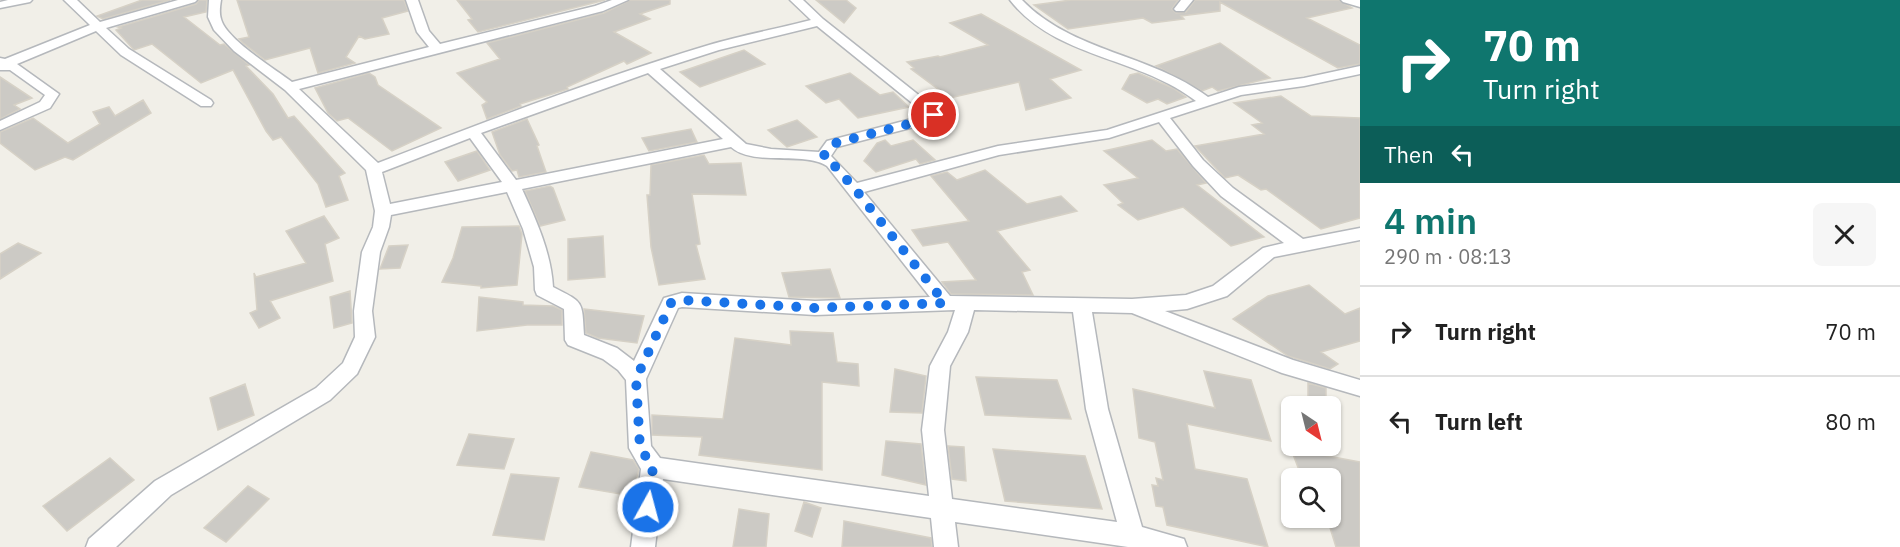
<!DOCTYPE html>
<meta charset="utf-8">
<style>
:root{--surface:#fff;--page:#f6f6f6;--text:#222;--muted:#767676;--line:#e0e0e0;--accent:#0f766e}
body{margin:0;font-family:"IBM Plex Sans",sans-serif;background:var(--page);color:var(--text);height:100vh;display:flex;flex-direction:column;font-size:22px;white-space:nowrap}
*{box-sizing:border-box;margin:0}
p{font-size:20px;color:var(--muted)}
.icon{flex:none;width:33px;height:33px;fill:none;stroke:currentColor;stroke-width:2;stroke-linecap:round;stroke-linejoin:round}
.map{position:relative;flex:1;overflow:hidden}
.side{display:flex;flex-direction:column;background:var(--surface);width:540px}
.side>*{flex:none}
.hud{background:#0f766e;color:#fff;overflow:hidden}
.needle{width:39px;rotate:145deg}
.buttons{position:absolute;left:1281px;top:396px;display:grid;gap:12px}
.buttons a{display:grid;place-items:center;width:60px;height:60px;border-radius:9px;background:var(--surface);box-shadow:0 2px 4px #0004;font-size:30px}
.pin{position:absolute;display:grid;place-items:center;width:51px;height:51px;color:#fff;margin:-26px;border:3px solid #fff;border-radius:50%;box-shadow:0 2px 6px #0007}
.me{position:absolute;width:66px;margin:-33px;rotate:7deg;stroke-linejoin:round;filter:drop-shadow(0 0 4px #0008)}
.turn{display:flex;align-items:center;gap:21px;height:126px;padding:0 24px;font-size:27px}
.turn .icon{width:78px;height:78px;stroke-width:2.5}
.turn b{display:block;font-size:42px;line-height:51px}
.then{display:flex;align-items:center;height:57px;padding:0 24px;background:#0003;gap:12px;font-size:22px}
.round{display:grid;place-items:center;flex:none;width:63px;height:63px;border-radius:9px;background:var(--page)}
.head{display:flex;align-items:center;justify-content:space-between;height:102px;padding:0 24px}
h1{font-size:36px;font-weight:600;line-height:45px;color:var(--accent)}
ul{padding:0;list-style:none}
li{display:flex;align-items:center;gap:18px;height:90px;padding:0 24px;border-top:2px solid var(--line)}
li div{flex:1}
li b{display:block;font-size:22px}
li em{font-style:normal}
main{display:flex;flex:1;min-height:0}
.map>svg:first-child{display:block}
</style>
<main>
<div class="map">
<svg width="1360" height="547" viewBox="0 0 1360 547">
<rect width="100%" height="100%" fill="#f1efe8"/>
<!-- building -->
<path fill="#cccac5" stroke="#d6d1c6" stroke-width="1.5" d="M142,0H170L103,19L97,16Z
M199,0H207L206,12L184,17L220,45L224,44L249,65L246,66L273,94L288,118L294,116L345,173L339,176L348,200L326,207L318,184L281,137L273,140L266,131L233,70L201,83L152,44L134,50L116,30L121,28L118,27L196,4Z
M237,0H404L408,11L382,18L389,34L365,39L359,36L346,57L355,63L318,73L310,48L265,60L243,43L239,39L249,37Z
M457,0H605L478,32L468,20L472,19Z
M630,0H670V4L640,14L650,19L614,32L651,53L627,64L624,61L567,87L568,89L520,104L521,106L487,119L482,105L487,102L457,73L500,59L487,43L604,13Z
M816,0H846L856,8L844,23Z
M1071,0H1178L1172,9L1176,13L1186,12L1195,0H1339L1352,8L1307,18L1360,45V64L1338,68L1220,2V11L1181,16L1184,19L1152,23L1143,18L1068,29L1034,5Z
M981,14L1081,70L1050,79L1071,98L1026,110L1019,82L950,98L911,69L914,68L907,62L938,56L940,57L988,45L950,23Z
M1220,43L1270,78L1218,91L1212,87L1202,91L1156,66Z
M744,50L765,64L700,87L680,72Z
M369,73L375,77L378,85L441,128L392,151L348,118L337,121L328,113L315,88Z
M850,73L880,95L893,92L909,107L858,118L839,99L826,103L806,86Z
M1138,73L1173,88L1186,97L1167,104L1158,99L1147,103L1122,89L1130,75Z
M0,77L32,98L14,105L20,109L0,119Z
M1281,96L1311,116L1360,118V218L1321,229L1266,189L1261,190L1238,175L1225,178L1195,146L1264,134L1252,125L1262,123L1234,103Z
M143,100L151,113L73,160L65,157L35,170L0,143V132L33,118L68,143L100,124L93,112L109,107L115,116Z
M527,119L539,145L537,146L546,172L519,177L517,170L512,171L500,155L492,132Z
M797,120L817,137L787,147L768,130Z
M691,129L697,142L649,151L642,138Z
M885,140L891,146L913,140L935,160L920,164L916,159L876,172L864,161L877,143Z
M1152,140L1166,151L1177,149L1206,183L1197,185L1264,237L1231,246L1183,207L1138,220L1118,205L1123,203L1104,185L1138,178L1104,151Z
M477,151L490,170L458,181L445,162Z
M704,155L709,164L741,163L746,195L692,194L700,244L696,245L705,279L659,285L651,247L647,195H650L651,165Z
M985,170L1027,204L1061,196L1077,211L997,231L1030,270L1022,272L1033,295L951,294L942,282L976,280L948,242L923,246L912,230L969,221L931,176L947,172L957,180Z
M550,186L553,188L565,220L540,226L525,191Z
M324,216L339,238L325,244L333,281L270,301L280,318L259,328L250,313L257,310L254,273L256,277L306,263L286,231Z
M519,226L522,234L517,285L481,288V286L442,282L453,258L462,227Z
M603,236L605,277L568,280V239Z
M18,243L41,253L0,279V254Z
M408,245L400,268L380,269L389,246Z
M830,269L840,298L789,297L782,273Z
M1309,285L1345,314L1360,308V341L1321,352L1338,364L1330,369L1288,356L1233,319L1268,296Z
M350,291L352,323L334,328L330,297Z
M479,297L523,302V305L553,306L562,310V325H527L477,331Z
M584,309L644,316L637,343L598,338L586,333Z
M790,331L833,333L837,362L858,364L859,386L822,382V470L699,455L702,437L652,435V415L723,419L735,338L791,345Z
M895,369L926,376L922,413L890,412Z
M1204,371L1251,380L1271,441L1187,424L1195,469L1247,479L1268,547L1167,525L1163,507L1156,506L1152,485L1158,486L1156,478L1163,480L1155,442L1139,438L1133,389L1215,408Z
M976,377L1057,380L1071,419L985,415Z
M1308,383L1326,388V406L1308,399Z
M245,384L254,415L218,430L210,398Z
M469,434L514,439L504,469L457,465Z
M886,441L921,444L926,485L882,475Z
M948,446L964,447L966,481L952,479Z
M993,449L1085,456L1102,509L1005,501Z
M1291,449L1360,462V547H1336L1327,518H1330V478H1302Z
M591,452L633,460L639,469L632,496L579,487Z
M110,458L134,480L67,531L43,506Z
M511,474L559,478L544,540L493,535Z
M248,486L269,499L226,542L204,528Z
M804,502L821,508L812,537L795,531Z
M739,509L769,514L766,547H733Z
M844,521L931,538L932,547H842Z"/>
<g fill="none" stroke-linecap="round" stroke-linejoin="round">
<!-- minor casing -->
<g stroke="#b5b8bc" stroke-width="3">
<path id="minor" d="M8,0H32L30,2L0,8V2Z
M64,0H77L100,22L178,0H197L195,2L106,28L129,49L211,100L213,103L211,106H201L121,55L96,31L17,64L59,94L50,108L0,130V121L40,102L45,95L10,70H0V58L5,59L90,25Z
M209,0H221C220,6 219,13 221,19C226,39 275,69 292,82L429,47L417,32L406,0H418L429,31L440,44L595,6L612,0H628L603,11L299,89L378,163C487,121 596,79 709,45C742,35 777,29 811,20L790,0H803L823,19L940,112L941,115L937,121L837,147L831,156L857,183L998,146L1107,130L1196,101C1140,57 1055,58 1010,0H1022C1072,52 1151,54 1208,97L1239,87L1304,78L1360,66V74L1304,86L1241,95L1170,118L1203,160L1233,188L1303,239L1360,228V240L1274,257L1227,296L1187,309L1165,311L1293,360L1360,380V396L1282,373L1132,313L1092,312L1108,409L1142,527L1184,539L1187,547H1128L955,522L958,547H934L931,518L663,479L655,547H631L641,469L629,448L626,380L618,370L603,359L568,345L565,340L564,309L537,295L535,290L534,267L523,229L507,192L391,215L389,227L380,252L372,311L375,337L357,374L330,400L171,495L116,547H86L89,539L155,481L316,388L343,363L355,337L354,311L362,252L373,227L375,211L366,170L285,90L234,51L214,30L208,17ZM817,26L927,115L827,141L819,152L771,149L746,144L660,69L719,50ZM648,73L723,139L516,180L481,133ZM1159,122L1193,166L1221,196L1284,243L1263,248L1213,286L1186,295L1132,299L950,296L864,192L999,155L1109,138ZM470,138L502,182L390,204L382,172ZM731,147C753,167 804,151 827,166L930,297L815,301L682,293L664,298L634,361L617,348L584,335C582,300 584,303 553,287C551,252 536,220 522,189ZM682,307L815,315L955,310L948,332L930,366L922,430L929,496L660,458L651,446L646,379L678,308ZM974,310L1073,312L1086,409L1117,522L952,499L944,430L950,366L968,332Z
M1181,0H1193L1184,11H1176L1174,9Z
M1341,0H1360V7L1343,2Z"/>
</g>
<!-- minor -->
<use href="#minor" fill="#fff" fill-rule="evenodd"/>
</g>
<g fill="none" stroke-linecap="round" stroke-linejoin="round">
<!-- route -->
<path stroke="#1a73e8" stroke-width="10" stroke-dasharray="0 18" d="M648,507L653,467L640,448L636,379L671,303L682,300L815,308L945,303L855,189L832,163L823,157L832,144L932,118L934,115"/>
</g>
</svg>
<div class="buttons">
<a><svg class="needle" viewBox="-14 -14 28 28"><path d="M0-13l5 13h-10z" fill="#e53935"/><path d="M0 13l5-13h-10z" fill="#767676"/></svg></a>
<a><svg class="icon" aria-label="search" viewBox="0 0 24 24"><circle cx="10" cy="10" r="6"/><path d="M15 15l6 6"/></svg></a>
</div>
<div class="pin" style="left:934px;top:115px;background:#d93025"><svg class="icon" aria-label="arrive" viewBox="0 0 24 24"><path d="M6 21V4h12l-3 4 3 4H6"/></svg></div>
<svg class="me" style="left:648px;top:507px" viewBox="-20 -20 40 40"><circle r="17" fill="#1a73e8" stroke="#fff" stroke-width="3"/><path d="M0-11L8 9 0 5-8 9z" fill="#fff"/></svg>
</div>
<section class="side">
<div class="hud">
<div class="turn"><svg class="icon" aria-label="right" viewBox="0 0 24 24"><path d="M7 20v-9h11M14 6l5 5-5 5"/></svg><div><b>70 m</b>Turn right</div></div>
<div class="then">Then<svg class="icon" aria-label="left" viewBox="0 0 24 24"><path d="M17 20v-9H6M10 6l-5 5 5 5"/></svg></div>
</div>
<div class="head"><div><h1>4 min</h1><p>290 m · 08:13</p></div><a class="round"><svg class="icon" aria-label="close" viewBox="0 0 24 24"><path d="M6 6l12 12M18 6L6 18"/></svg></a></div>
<ul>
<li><svg class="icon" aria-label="right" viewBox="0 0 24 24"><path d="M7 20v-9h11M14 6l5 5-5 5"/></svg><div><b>Turn right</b></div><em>70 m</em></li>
<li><svg class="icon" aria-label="left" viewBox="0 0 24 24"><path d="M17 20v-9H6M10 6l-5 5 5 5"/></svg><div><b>Turn left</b></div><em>80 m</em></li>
</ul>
</section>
</main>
